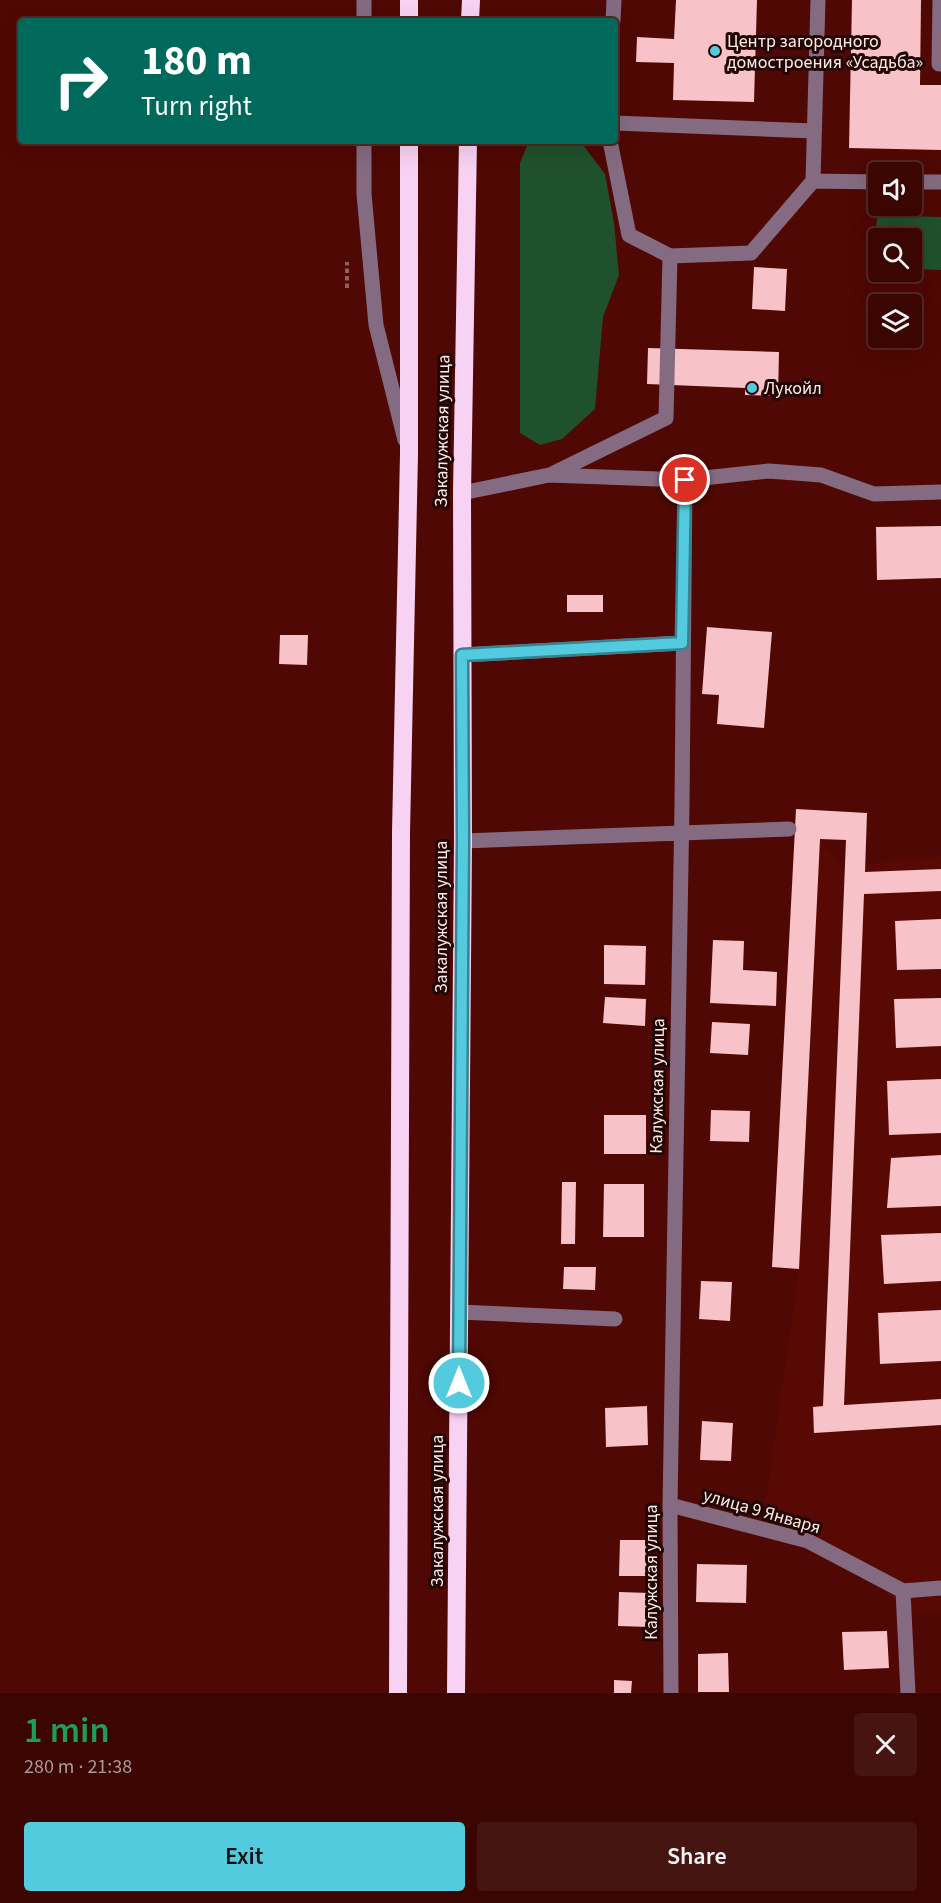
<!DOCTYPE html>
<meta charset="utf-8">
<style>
:root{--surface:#3b0602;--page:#461411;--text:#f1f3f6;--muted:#ac9999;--line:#542724;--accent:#54cade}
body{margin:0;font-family:"Source Sans 3",sans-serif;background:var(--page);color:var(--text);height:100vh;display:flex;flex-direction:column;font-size:22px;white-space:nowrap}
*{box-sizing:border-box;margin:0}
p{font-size:20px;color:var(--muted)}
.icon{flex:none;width:33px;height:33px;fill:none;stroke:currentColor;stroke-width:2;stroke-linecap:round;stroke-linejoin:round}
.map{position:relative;height:1693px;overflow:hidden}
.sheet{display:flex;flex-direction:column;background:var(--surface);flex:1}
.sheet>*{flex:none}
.top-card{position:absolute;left:18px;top:18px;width:600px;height:126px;border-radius:6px;box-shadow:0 6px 24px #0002,0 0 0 2px var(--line);background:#00695c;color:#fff;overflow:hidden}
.buttons{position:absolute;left:868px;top:162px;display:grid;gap:12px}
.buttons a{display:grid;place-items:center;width:54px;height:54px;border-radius:6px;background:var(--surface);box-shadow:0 6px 24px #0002,0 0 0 2px var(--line);font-size:30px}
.pin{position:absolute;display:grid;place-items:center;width:51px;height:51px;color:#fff;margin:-26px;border:3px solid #fff;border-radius:50%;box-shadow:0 2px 6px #0007}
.me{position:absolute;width:66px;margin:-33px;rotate:0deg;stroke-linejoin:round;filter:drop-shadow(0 0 4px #0008)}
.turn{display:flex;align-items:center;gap:21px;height:126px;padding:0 24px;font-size:27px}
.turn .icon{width:78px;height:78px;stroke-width:2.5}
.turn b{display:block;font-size:42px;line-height:51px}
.round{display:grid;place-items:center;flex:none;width:63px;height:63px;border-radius:6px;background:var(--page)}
.summary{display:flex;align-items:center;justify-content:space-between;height:102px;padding:0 24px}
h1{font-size:36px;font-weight:600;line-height:45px;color:#1e9e55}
.button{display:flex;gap:12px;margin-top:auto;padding:12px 24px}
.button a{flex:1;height:69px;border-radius:6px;background:var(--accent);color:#111;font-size:24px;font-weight:600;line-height:69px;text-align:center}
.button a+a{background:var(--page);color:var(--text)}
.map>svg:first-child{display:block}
</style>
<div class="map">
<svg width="941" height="1693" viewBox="0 0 941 1693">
<rect width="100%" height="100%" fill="#4f0803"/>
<!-- built -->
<path fill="#590903" d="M794,837L820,839L842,867L941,856V1612L910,1611L765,1504L799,1270L772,1267Z"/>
<!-- green -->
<path fill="#20512d" d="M529,141H580L605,174L614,223L619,275L603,317L595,409L562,439L540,445L520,433V163Z
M877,215L941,217V270L912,269V238H879V268H874Z"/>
<!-- building -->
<path fill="#f7c2c8" d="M676,0H757L754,102L673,100L674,63L636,62L637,37L674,39Z
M852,0H921L920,85H941V150L849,148Z
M754,267L787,269L785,311L752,309Z
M648,348L779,352L778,396L745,395V388L647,384Z
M941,526V578L877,580L876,527Z
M567,595H603V612H567Z
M707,627L772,632L764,728L717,724L719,695L702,694Z
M280,635H308L307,665L279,664Z
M796,809L867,813L865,872L941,869V891L864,894L844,1405L941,1399V1425L814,1433L813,1407L823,1406L846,840L820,839L799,1269L772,1267Z
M941,919V969L897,970L895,921Z
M713,940L744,941L743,970L777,972L776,1006L710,1003Z
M604,945L646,946L645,985L604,984Z
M605,997L646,999L645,1026L603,1023Z
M941,998V1046L896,1048L894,999Z
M712,1022L750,1024L748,1055L710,1053Z
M941,1079V1133L889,1135L887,1081Z
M711,1110L750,1111L749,1142L710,1141Z
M604,1115H646V1154H604Z
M941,1155V1206L887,1208L891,1158Z
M562,1182H576L575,1244H561Z
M604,1184H644V1237H603Z
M941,1233V1281L884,1284L881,1235Z
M564,1267H596L595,1290L563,1289Z
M701,1281L732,1282L730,1321L699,1319Z
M941,1310V1361L880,1364L878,1313Z
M647,1406L648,1445L606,1447L605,1408Z
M702,1421L733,1423L731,1461L700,1460Z
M620,1540H650L651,1576H619Z
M697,1564L747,1565L746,1603L696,1602Z
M619,1592L650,1593L649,1627L618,1626Z
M887,1631L889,1668L844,1670L842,1632Z
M728,1653L729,1692H698V1654Z
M614,1680L632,1681L631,1693H614Z"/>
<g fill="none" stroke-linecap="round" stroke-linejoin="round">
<!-- path -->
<path stroke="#915f5a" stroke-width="4" stroke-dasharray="4.5 3" stroke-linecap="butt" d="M347,288V262"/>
<!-- minor -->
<path stroke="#846b81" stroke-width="15" d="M940,0L939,64H941
M364,21V0
M613,21L614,0
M615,123L814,131
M364,141V194L376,325L405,440
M610,141L629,235L670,256L751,253L813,181L879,182
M813,181L818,0
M912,182H941
M552,474L666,418L670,256
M462,493L549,475L685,480L769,471L821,475L874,494L941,492
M462,655L682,643
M463,841L789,829
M459,1312L615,1319
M670,1505L808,1541L903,1591L941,1588
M903,1591L908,1693
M671,1693L670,1505L682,805L685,480"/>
<!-- highway -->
<path stroke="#f8d2f3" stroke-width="18" d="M409,21V0
M470,21L471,0
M398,1693L401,832L409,454V141
M456,1693L463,841L462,493L468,141"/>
</g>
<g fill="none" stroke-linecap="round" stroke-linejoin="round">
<!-- route casing -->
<g stroke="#378390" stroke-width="15">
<path id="route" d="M459,1383L463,841L462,655L682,643L685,480"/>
</g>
<!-- route -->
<use href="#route" stroke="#54cade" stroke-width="10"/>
</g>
<!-- markers -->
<g fill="#54cade" stroke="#230604" stroke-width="2">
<circle cx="715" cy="51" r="6"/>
<circle cx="752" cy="388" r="6"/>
</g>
<g text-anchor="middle" stroke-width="6" stroke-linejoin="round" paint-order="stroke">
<!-- poi labels -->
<g font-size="18" fill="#fdebe7" stroke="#230604" text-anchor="start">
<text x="727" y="47">Центр загородного<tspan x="727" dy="21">домостроения «Усадьба»</tspan></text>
<text x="764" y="394">Лукойл</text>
</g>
<!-- street labels -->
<g font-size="18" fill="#fdebe7" stroke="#230604">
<text transform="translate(442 431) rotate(-89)" y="6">Закалужская улица</text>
<text transform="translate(441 917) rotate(-90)" y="6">Закалужская улица</text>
<text transform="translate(657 1086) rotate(-89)" y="6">Калужская улица</text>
<text transform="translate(437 1511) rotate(-90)" y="6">Закалужская улица</text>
<text transform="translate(762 1511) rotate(16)" y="6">улица 9 Января</text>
<text transform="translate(651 1572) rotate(-90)" y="6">Калужская улица</text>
</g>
</g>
</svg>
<div class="buttons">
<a><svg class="icon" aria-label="sound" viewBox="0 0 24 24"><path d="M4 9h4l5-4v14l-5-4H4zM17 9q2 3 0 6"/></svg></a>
<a><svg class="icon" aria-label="search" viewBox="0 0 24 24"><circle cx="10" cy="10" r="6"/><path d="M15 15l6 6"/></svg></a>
<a><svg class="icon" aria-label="layers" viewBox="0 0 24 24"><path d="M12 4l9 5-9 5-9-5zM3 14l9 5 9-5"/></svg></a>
</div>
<div class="pin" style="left:685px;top:480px;background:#d93025"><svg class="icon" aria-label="arrive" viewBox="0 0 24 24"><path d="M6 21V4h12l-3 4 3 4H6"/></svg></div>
<svg class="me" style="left:459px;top:1383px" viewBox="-20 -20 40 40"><circle r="17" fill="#54cade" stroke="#fff" stroke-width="3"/><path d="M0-11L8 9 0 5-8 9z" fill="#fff"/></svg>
<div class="top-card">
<div class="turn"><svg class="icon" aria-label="right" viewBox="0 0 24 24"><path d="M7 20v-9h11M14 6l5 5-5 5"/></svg><div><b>180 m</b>Turn right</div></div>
</div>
</div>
<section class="sheet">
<div class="summary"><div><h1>1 min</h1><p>280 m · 21:38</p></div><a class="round"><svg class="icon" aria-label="close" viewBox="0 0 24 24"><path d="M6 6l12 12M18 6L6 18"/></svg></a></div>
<div class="button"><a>Exit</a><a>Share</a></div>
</section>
